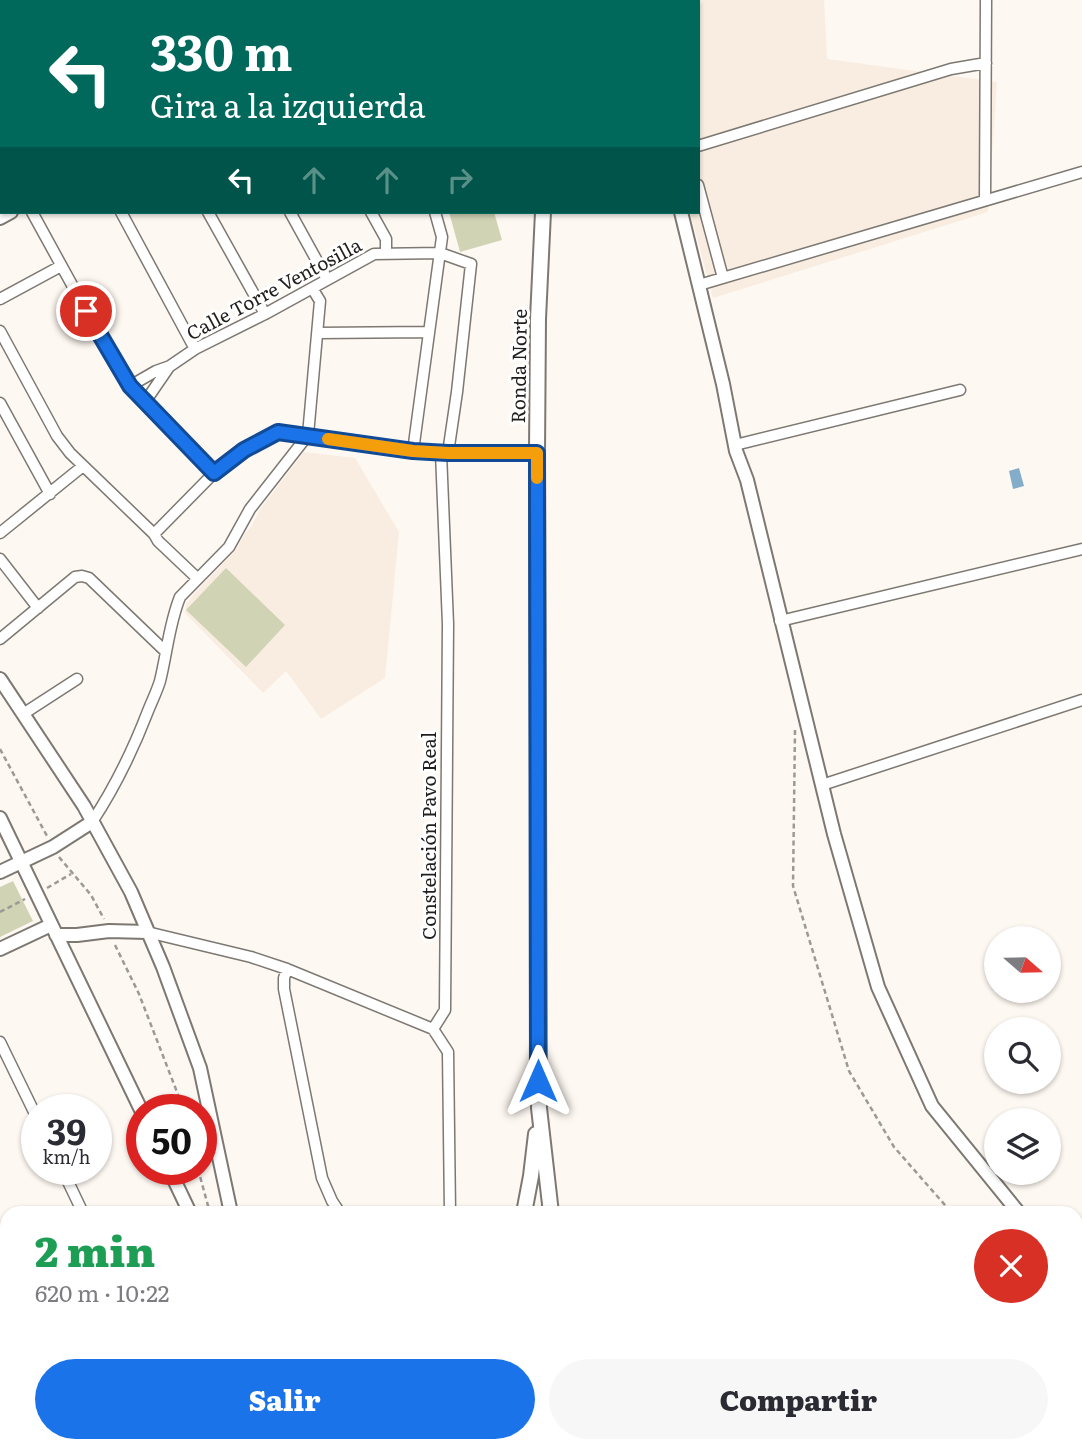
<!DOCTYPE html>
<html lang="es">
<meta charset="utf-8">
<style>
:root{--surface:#fff;--page:#f7f7f7;--text:#2b2b33;--muted:#7c7c81;--accent:#1a73e8}
body{margin:0;font-family:Literata,serif;background:var(--page);color:var(--text);height:100vh;display:flex;flex-direction:column;font-size:26px;white-space:nowrap}
*{box-sizing:border-box;margin:0}
p{font-size:23px;color:var(--muted)}
.icon{flex:none;width:38px;height:38px;fill:none;stroke:currentColor;stroke-width:2;stroke-linecap:round;stroke-linejoin:round}
.map{position:relative;flex:1;overflow:hidden}
.sheet{position:absolute;left:0px;top:1206px;width:1083px;height:247px;display:flex;flex-direction:column;background:var(--surface);border-radius:21px 21px 0 0;box-shadow:0 2px 5px #0004}
.sheet>*{flex:none}
.banner{position:absolute;left:0px;top:0px;width:700px;height:214px;box-shadow:0 2px 5px #0004;background:#00695c;color:#fff;overflow:hidden}
.needle{width:46px;rotate:110deg}
.tools{position:absolute;left:984px;top:926px;display:grid;gap:14px}
.tools a{display:grid;place-items:center;width:77px;height:77px;border-radius:50%;background:var(--surface);box-shadow:0 2px 5px #0004;font-size:35px}
.speed{position:absolute;left:21px;top:1094px;display:flex;gap:14px;font-size:35px;font-weight:700;text-align:center}
.speed>*{display:grid;place-content:center;width:91px;height:91px;border-radius:50%;background:var(--surface);box-shadow:0 2px 5px #0004;line-height:1}
.speed small{font-size:18px;font-weight:400}
.speed .limit{border:10px solid #d22;background:#fff;color:#111}
.pin{position:absolute;display:grid;place-items:center;width:60px;height:60px;color:#fff;margin:-30px;border:4px solid #fff;border-radius:50%;box-shadow:0 2px 7px #0007}
.me{position:absolute;width:77px;margin:-38px;rotate:0deg;stroke-linejoin:round;filter:drop-shadow(0 0 5px #0008)}
.turn{display:flex;align-items:center;gap:24px;height:147px;padding:0 35px;font-size:32px}
.turn .icon{width:91px;height:91px;stroke-width:2.5}
.turn b{display:block;font-size:49px;line-height:60px}
.lanes{display:flex;align-items:center;height:66px;padding:0 35px;background:#0003;justify-content:center;gap:35px;direction:ltr}
.lanes .off{opacity:.35}
.round{display:grid;place-items:center;flex:none;width:74px;height:74px;border-radius:37px;background:var(--page)}
.summary{display:flex;align-items:center;justify-content:space-between;height:119px;padding:0 35px}
h1{font-size:42px;font-weight:800;line-height:52px;color:#1e9e55}
.primary-button{display:flex;gap:14px;margin-top:auto;padding:14px 35px}
.primary-button a{flex:1;height:80px;border-radius:42px;background:var(--accent);color:#fff;font-size:28px;font-weight:800;line-height:80px;text-align:center}
.primary-button a+a{background:var(--page);color:var(--text)}
.map>svg:first-child{display:block}
</style>
<div class="map">
<svg width="1082" height="1451" viewBox="0 0 1082 1451">
<rect width="100%" height="100%" fill="#fef8f2"/>
<!-- built -->
<path fill="#f8ede0" d="M641,0H824L827,59L997,82L988,212L713,298L690,212H698V2H641Z
M304,452L355,458L399,532L385,678L321,719L286,671L263,693L185,613L186,605L193,595L235,551L244,535L251,527L261,508Z"/>
<!-- green -->
<path fill="#d1d3b5" d="M449,212H494L502,240L460,252Z
M226,568L285,625L246,667L186,610Z
M13,881L33,921L0,937V887Z"/>
<!-- water -->
<path fill="#84adca" d="M1019,468L1024,486L1013,489L1009,471Z"/>
<g fill="none" stroke-linecap="round" stroke-linejoin="round">
<!-- minor casing -->
<g stroke="#7d7872" stroke-width="13">
<path id="minor" d="M447,0L448,2
M510,0V2
M653,0L654,2
M94,2V0
M115,2L121,0
M0,6L2,5
M698,146L951,69L986,63
M0,170L2,174
M698,185L723,278
M985,200L986,0
M32,212L111,356L130,386L214,473
M121,212L195,349
M208,212L265,314
M290,212L327,279
M371,212L386,239V254
M699,285L1082,172
M312,288L320,301L308,435L413,451L448,453H537
M0,299L61,266
M0,331L57,436L70,453L154,534L158,541L197,578
M318,333L428,332
M130,386L156,371L170,366L195,349L265,314L374,254L440,253L471,264L457,392L448,453
M145,402L169,367
M0,403L50,494
M735,445L960,390
M413,451L442,237L435,212
M441,453L448,624L445,1010L433,1029L448,1052L450,1213
M0,533L83,466
M154,534L214,473L244,450L278,432L308,435
M0,559L38,608
M780,621L1082,549
M0,639L75,577L82,576L89,578L165,651
M23,714L77,679
M822,785L1082,700
M92,822C115,787 133,750 148,711C152,701 157,691 160,681C167,653 169,624 180,597L229,547L250,509L308,435
M147,932L251,957L287,969L433,1029
M287,969L284,978V989L322,1178L332,1201L340,1213
M0,1042L37,1118
M62,1169L83,1213
M0,1253L7,1269
M1076,1335L1082,1339
M936,1451L940,1446"/>
</g>
<!-- tertiary casing -->
<g stroke="#7d7872" stroke-width="16">
<path id="tertiary" d="M12,0V2
M264,0V2
M405,2L409,0
M681,212L723,384L736,451L747,480L834,834L878,987L932,1106L1019,1213
M0,218L11,212
M0,679L84,806L131,892L163,967L200,1068L231,1213
M0,818L142,1112
M0,872L53,847L92,822
M56,935H77L109,931L147,932
M0,949L51,925
M169,1169L190,1213
M1076,1271L1082,1276
M0,1390L7,1388
M252,1446V1451"/>
</g>
<!-- secondary casing -->
<g stroke="#7d7872" stroke-width="18">
<path id="secondary" d="M539,0V2
M629,0V2
M543,212L538,319L537,453L539,1108L551,1213
M524,1213L531,1176L536,1134
M513,1451V1446
M525,1451L526,1446"/>
</g>
<!-- path -->
<path stroke="#9d9995" stroke-width="2.5" stroke-dasharray="5 3.5" stroke-linecap="butt" d="M795,730L793,886L849,1071L894,1147L952,1213
M0,749L47,836
M59,857L91,895L104,919
M47,888L71,874
M0,912L25,899
M115,945L139,994L184,1110
M198,1169L210,1213
M1076,1235L1082,1232
M0,1407L7,1406
M267,1446V1451
M911,1451L915,1446"/>
<!-- minor -->
<use href="#minor" stroke="#fff" stroke-width="10"/>
<!-- tertiary -->
<use href="#tertiary" stroke="#fff" stroke-width="12"/>
<!-- secondary -->
<use href="#secondary" stroke="#fff" stroke-width="14"/>
<!-- rail -->
<path stroke="#9a9692" stroke-width="3.5" stroke-dasharray="3.5 7" stroke-linecap="butt" d="M1076,1219L1082,1211
M894,1451L898,1446"/>
<!-- path-bridge -->
<path stroke="#9d9995" stroke-width="2.5" stroke-dasharray="5 3.5" stroke-linecap="butt" d="M1076,1235L1082,1228"/>
</g>
<g fill="none" stroke-linecap="round" stroke-linejoin="round">
<!-- route casing -->
<g stroke="#114b97" stroke-width="18">
<path id="route" d="M86,311L130,386L214,473L244,450L278,432L413,451L448,453H537L538,1081"/>
</g>
<!-- route -->
<use href="#route" stroke="#1a73e8" stroke-width="12"/>
<!-- slow -->
<path stroke="#f59e0b" stroke-width="12" d="M328,439L413,451L448,453H537V478"/>
</g>
<g text-anchor="middle" stroke-width="6" stroke-linejoin="round" paint-order="stroke">
<!-- street labels -->
<g font-size="19" fill="#211f1d" stroke="#fff">
<text transform="translate(274 289) rotate(-28)" y="7">Calle Torre Ventosilla</text>
<text transform="translate(519 366) rotate(-89)" y="7">Ronda Norte</text>
<text transform="translate(429 836) rotate(-90)" y="7">Constelación Pavo Real</text>
</g>
</g>
</svg>
<div class="tools">
<a><svg class="needle" viewBox="-14 -14 28 28"><path d="M0-13l5 13h-10z" fill="#e53935"/><path d="M0 13l5-13h-10z" fill="#7c7c81"/></svg></a>
<a><svg class="icon" aria-label="search" viewBox="0 0 24 24"><circle cx="10" cy="10" r="6"/><path d="M15 15l6 6"/></svg></a>
<a><svg class="icon" aria-label="layers" viewBox="0 0 24 24"><path d="M12 4l9 5-9 5-9-5zM3 14l9 5 9-5"/></svg></a>
</div>
<div class="speed"><div>39<small>km/h</small></div><div class="limit">50</div></div>
<div class="pin" style="left:86px;top:311px;background:#d93025"><svg class="icon" aria-label="arrive" viewBox="0 0 24 24"><path d="M6 21V4h12l-3 4 3 4H6"/></svg></div>
<svg class="me" style="left:538px;top:1081px" viewBox="-20 -20 40 40"><path d="M0-17L14 15 0 8-14 15z" fill="#1a73e8" stroke="#fff" stroke-width="4"/></svg>
<div class="banner">
<div class="turn"><svg class="icon" aria-label="left" viewBox="0 0 24 24"><path d="M17 20v-9H6M10 6l-5 5 5 5"/></svg><div><b>330 m</b>Gira a la izquierda</div></div>
<div class="lanes"><svg class="icon" aria-label="left" viewBox="0 0 24 24"><path d="M17 20v-9H6M10 6l-5 5 5 5"/></svg><svg class="icon off" aria-label="ahead" viewBox="0 0 24 24"><path d="M12 20V5M6 11l6-6 6 6"/></svg><svg class="icon off" aria-label="ahead" viewBox="0 0 24 24"><path d="M12 20V5M6 11l6-6 6 6"/></svg><svg class="icon off" aria-label="right" viewBox="0 0 24 24"><path d="M7 20v-9h11M14 6l5 5-5 5"/></svg></div>
</div>
<section class="sheet">
<div class="summary"><div><h1>2 min</h1><p>620 m · 10:22</p></div><a class="round" style="background:#d93025;color:#fff"><svg class="icon" aria-label="close" viewBox="0 0 24 24"><path d="M6 6l12 12M18 6L6 18"/></svg></a></div>
<div class="primary-button"><a>Salir</a><a>Compartir</a></div>
</section>
</div>
